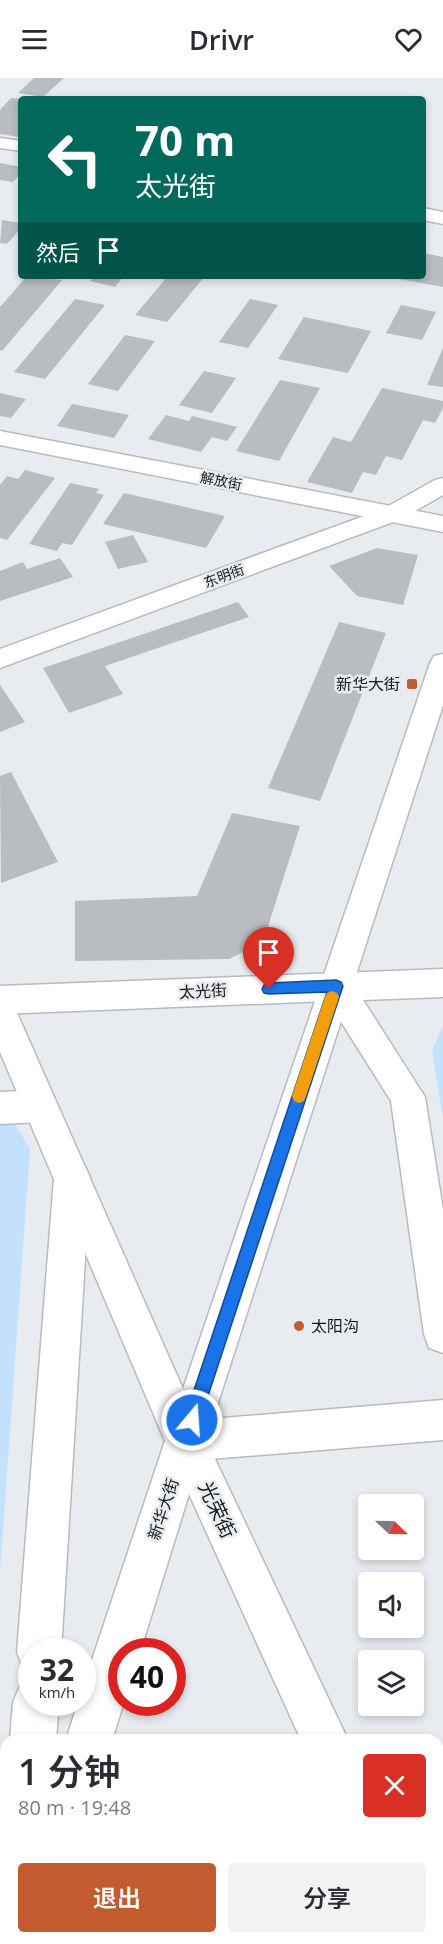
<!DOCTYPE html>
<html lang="zh">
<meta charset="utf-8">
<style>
:root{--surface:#fff;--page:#f2f2f3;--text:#2b2b33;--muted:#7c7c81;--accent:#c25c2e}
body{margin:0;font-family:"Open Sans","Noto Sans SC",sans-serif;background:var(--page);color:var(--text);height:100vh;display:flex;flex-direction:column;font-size:22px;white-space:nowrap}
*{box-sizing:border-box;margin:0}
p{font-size:20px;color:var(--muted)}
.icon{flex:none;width:33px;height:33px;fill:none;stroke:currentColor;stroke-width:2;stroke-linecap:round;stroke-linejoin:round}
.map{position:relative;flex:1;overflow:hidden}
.drawer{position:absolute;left:0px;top:1656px;width:444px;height:210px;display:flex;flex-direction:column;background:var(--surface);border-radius:18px 18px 0 0;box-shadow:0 3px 9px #0003}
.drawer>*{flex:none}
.hud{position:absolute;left:18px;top:18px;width:408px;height:183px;border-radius:6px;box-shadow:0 3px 9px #0003;background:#00695c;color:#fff;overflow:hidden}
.needle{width:39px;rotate:112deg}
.buttons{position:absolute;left:358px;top:1416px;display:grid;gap:12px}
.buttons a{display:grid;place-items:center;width:66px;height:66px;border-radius:6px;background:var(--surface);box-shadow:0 3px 9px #0003;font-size:30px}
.speed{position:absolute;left:18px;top:1560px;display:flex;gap:12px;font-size:30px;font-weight:700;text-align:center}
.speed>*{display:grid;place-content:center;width:78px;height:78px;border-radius:50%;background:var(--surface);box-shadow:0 3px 9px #0003;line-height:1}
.speed small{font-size:15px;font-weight:400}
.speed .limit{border:9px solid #d22;background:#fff;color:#111}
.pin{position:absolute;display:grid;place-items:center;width:51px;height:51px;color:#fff;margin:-62px -26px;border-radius:50% 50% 50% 0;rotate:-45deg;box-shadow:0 0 6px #0007}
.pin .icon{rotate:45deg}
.me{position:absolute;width:66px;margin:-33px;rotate:18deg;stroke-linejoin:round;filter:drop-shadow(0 0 4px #0008)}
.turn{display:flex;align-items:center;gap:21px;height:126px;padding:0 18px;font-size:27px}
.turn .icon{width:78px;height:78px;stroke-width:2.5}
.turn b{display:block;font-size:42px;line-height:51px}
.then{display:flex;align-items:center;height:57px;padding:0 18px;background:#0003;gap:12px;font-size:22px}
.round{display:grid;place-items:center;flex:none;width:63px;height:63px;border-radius:6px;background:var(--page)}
.head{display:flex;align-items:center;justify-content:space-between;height:102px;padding:0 18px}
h1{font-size:36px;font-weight:600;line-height:45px}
.primary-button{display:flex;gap:12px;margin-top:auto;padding:12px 18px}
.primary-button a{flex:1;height:69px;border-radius:6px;background:var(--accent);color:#fff;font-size:24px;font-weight:600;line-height:69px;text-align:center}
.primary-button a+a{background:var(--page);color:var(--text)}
header{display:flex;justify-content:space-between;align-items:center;height:78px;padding:0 18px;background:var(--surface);font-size:27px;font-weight:600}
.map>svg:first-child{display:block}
</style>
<header><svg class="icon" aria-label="menu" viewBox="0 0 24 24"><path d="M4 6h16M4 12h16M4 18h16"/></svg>Drivr<svg class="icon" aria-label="heart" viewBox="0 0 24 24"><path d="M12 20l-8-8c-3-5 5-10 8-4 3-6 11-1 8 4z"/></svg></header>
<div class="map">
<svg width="443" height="1866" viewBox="0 0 443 1866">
<rect width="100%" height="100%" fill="#e8ecf0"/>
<!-- green -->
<path fill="#c3e0fd" d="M443,948V1040L432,972Z
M0,1024L30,1070L0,1494Z"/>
<!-- building -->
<path fill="#b9bcc0" d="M34,0H64L43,19L18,15Z
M11,20L21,21L19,59L0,56V32Z
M0,85L21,89V95L13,104L0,102Z
M2,142L21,145V150L7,166L0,165Z
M423,175L443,179V209L388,199L423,198Z
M27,198L62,202L2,273L0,272V229Z
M94,198H124L115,209L90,203Z
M168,198H205L167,244L135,237Z
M75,221L105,227L45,301L14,294Z
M250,221L278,227L248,270L219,264Z
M401,227L436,234L422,262L386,255Z
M304,239L371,253L348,295L278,281Z
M125,257L155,263L118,313L88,306Z
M443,270V309L427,307Z
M204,293L236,300L212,335L179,327Z
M280,302L320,310L279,383L236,373Z
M382,310L443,323V330L435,345L423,342L402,382L386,378L376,397L363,394L352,415L307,404L333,359L351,364Z
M0,315L26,321L11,340L0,338Z
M72,326L129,337L114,360L57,348Z
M166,337L189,343L192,338L237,349L227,363L212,359L201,374L148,361Z
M25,392L55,400L7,462L0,460V407L7,398L18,401Z
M70,405L99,411L96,415L104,417L72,467L62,465L57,473L29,466Z
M124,415L225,438L206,470L103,446Z
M133,457L148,484L118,491L105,464Z
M377,470L418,477L403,527L357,518L329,488Z
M60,480L73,499L0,523V493L23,484L27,491Z
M238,524L249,539L105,588L123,616L69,635L43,590Z
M339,544L386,555L320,723L268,710Z
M0,607L25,644L0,654Z
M11,694L58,784L1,805L0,698Z
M232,735L300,748L263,864L229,881L75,883V823L197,818Z"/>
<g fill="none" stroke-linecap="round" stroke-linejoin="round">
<!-- minor casing -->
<g stroke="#b7bbbe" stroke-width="3">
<path id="minor" d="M0,60L21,63V73L0,70Z
M423,130L443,134V146L423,142Z
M443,400V417L401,441L0,590V571L383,431L435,402Z
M443,891V919L363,922L425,1019L443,1132V1275L429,1270L424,1256L391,1023L328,923L0,936V908Z
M40,1012L52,1017L57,1028L52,1039L40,1044L0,1046V1014Z
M72,1083L85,1088L90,1100L61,1574H32V1593L23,1590L17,1574L54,1100L59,1088Z
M443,1322V1362L185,1383L171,1377L165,1363L171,1349L185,1343Z
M32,1603V1624H59L56,1662H10L13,1624L20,1608Z"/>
</g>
<!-- tertiary casing -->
<g stroke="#b7bbbe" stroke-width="3">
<path id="tertiary" d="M0,353L443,438V454L0,367Z
M443,576V627L206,1362L348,1662H301L189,1416L140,1574H122V1624H124L112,1662H66L78,1624H82V1612L165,1363L0,974V921L12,925L17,935L183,1311L430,585L434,578Z
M6,1846V1860H50L48,1866H0Z
M438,1848L443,1866H396L393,1860H438Z"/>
</g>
<!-- minor -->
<use href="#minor" fill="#fff" fill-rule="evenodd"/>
<!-- tertiary -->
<use href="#tertiary" fill="#fff" fill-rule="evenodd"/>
</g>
<!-- route -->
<path fill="#1a73e8" stroke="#114b97" stroke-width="1.5" d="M336,902L341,904L343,908L200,1342L198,1348L192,1350L186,1348L184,1342L327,914L269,916L264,915L262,911L264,907L269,905Z"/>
<!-- slow -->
<path fill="#f59e0b" d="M332,913L337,915L339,919L306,1018L304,1023L299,1025L294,1023L292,1018L325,919L327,915Z"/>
<!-- markers -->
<g fill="#c25c2e" stroke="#e8ecf0" stroke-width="2">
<rect x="406" y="600" width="12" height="12" rx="3"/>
<circle cx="299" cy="1248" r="6"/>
</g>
<g text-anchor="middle" stroke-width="5" stroke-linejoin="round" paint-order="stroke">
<!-- far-street labels -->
<g font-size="14" fill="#18191a" stroke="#e8ecf0">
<text transform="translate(221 403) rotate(11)" y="5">解放街</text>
<text transform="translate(224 498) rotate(-20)" y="5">东明街</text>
</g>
<!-- poi labels -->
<g font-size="16" fill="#18191a" stroke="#e8ecf0" text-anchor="end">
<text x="400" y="612">新华大街</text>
<text x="311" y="1254" text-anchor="start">太阳沟</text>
</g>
<!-- street labels -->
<g font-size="16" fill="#18191a" stroke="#e8ecf0">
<text transform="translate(203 913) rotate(-3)" y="6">太光街</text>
<text transform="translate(163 1431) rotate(-72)" y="6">新华大街</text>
</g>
<!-- near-street labels -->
<g font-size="20" fill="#18191a" stroke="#e8ecf0">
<text transform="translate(217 1432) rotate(65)" y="7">光荣街</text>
</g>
</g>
</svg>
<div class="buttons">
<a><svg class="needle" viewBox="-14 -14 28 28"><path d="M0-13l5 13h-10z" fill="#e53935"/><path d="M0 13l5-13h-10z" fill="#7c7c81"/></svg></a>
<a><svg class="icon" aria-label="sound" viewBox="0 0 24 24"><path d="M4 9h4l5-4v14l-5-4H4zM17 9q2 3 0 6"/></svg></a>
<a><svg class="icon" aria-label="layers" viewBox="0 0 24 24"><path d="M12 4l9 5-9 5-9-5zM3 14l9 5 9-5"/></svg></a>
</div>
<div class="speed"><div>32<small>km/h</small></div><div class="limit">40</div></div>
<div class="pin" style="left:269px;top:911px;background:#d93025"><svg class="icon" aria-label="arrive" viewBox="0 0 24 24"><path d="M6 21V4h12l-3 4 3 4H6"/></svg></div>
<svg class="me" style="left:192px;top:1342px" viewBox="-20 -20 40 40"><circle r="17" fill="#1a73e8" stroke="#fff" stroke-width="3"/><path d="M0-11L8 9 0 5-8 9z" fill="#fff"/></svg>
<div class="hud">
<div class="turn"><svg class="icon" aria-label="left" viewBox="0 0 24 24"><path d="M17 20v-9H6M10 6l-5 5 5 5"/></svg><div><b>70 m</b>太光街</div></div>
<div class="then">然后<svg class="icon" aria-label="arrive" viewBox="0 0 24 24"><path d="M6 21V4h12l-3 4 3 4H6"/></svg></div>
</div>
<section class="drawer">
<div class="head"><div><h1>1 分钟</h1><p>80 m · 19:48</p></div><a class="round" style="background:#d93025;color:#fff"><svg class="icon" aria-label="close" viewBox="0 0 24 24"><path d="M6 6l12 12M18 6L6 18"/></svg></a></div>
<div class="primary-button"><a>退出</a><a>分享</a></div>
</section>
</div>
